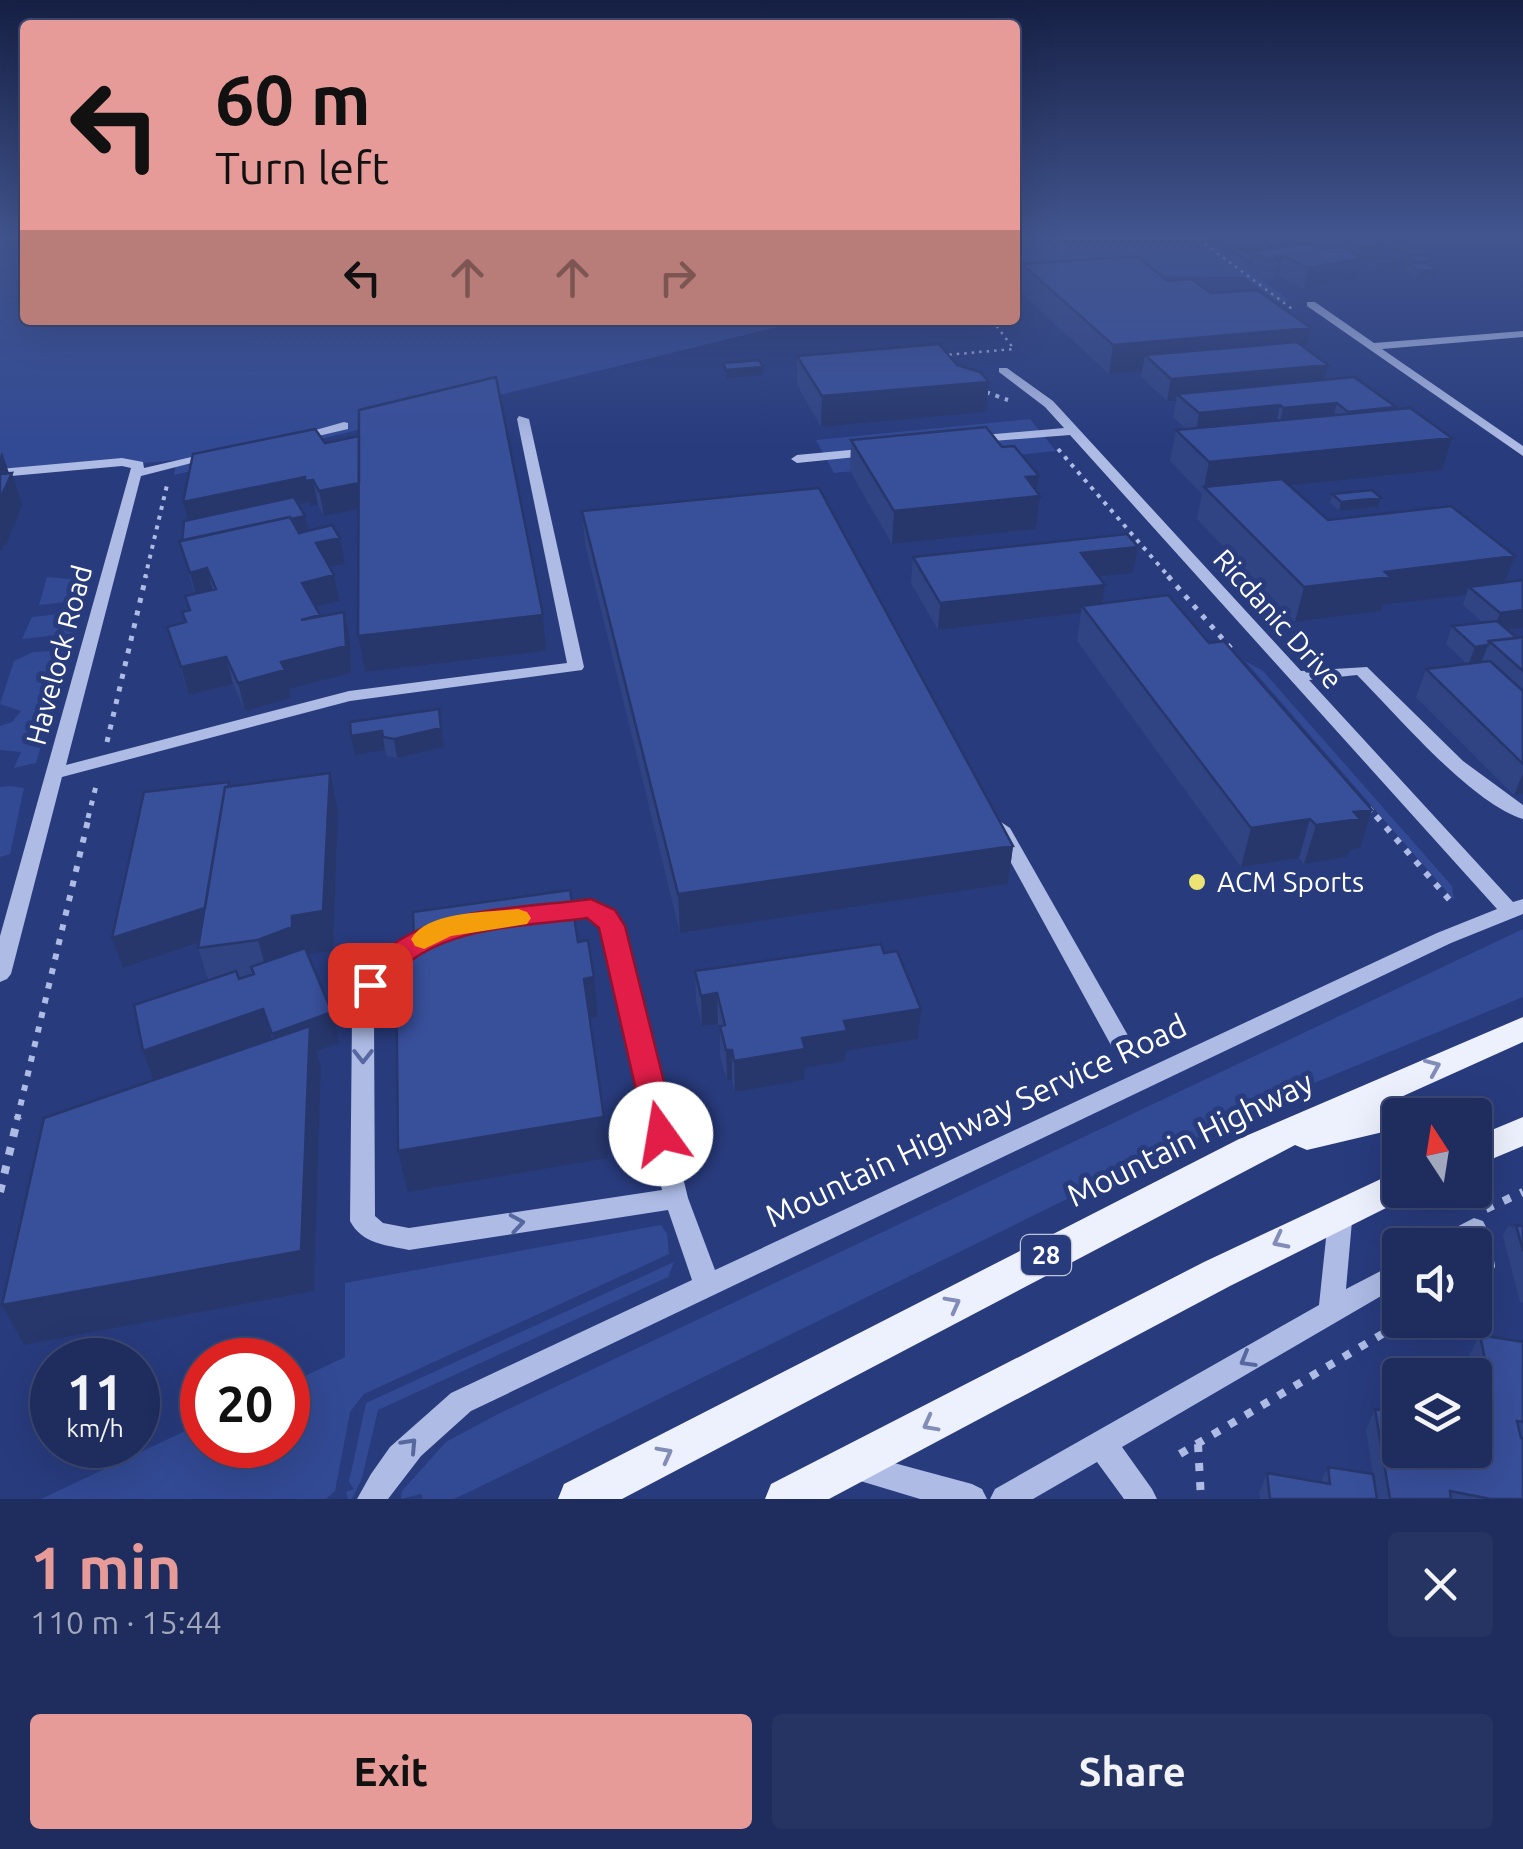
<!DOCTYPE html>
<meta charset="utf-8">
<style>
:root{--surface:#1e2c5e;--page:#263464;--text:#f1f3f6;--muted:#a1a7bc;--line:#3c4873;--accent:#e69b98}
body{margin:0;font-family:Ubuntu,sans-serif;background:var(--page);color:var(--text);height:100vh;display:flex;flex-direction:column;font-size:38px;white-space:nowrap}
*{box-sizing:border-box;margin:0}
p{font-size:32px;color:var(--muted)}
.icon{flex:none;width:55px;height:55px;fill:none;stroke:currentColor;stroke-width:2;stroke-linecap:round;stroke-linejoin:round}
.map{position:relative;height:1499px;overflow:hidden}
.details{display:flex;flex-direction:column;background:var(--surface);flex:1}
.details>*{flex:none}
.guide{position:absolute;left:20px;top:20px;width:1000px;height:305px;border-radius:10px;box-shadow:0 10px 40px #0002,0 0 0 2px var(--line);background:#e69b98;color:#111;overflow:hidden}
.needle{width:65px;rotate:348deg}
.buttons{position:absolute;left:1382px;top:1098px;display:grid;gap:20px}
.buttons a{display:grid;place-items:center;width:110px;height:110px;border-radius:10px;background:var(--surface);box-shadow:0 10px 40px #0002,0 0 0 2px var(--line);font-size:50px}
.speed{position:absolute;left:30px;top:1338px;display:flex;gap:20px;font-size:50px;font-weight:700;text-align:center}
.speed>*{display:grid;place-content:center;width:130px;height:130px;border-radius:50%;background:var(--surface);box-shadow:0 10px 40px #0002,0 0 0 2px var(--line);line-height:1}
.speed small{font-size:25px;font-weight:400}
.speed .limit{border:15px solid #d22;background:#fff;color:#111}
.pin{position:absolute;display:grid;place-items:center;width:85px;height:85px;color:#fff;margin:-42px;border-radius:20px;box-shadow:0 5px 15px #0006}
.me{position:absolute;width:110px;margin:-55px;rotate:347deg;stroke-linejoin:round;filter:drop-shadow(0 0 8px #0008)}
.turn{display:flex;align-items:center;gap:35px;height:210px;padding:0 30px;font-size:45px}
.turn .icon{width:130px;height:130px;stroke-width:2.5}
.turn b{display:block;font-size:70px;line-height:85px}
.lanes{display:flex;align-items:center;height:95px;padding:0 30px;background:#0003;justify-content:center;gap:50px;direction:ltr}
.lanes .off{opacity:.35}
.round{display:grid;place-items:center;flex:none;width:105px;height:105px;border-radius:10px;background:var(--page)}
.headline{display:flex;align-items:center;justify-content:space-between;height:170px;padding:0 30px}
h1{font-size:60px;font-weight:600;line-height:75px;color:var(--accent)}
.primary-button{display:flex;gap:20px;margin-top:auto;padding:20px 30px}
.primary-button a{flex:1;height:115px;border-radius:10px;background:var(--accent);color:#111;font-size:40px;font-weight:600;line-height:115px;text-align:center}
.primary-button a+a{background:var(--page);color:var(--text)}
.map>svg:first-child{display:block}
</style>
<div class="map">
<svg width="1523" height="1499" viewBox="0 0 1523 1499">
<rect width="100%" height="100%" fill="#283b7d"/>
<!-- green -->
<path fill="#324a94" d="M0,235H25V320H806L174,475L177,460L0,476Z
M1015,235H1200L1290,301L1278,302L1244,277L1030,276L1015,279Z
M1030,419L1056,451L834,473L816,440Z
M47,577L90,581L85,600L39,605Z
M68,613L80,615L75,633L22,639L32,617Z
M66,650L68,653L36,763L14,768L21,752L0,750V726L12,722L21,711L0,704L14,661L33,652Z
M1245,661L1263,671L1452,886L1454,900Z
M11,786L24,788L10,854L0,857V787Z
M1523,929V997L1314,1083L1104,1181L465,1494L453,1499H423L421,1494L401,1499L402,1491L446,1442L496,1415Z
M661,1225L667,1234L669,1254L364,1394L350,1412L335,1491L326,1499H41L202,1423V1445H288V1384L345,1357V1283Z
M674,1262L668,1277L378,1410L362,1478L352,1499H348L346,1492L354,1489L349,1482L366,1403Z"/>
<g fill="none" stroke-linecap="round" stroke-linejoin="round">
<!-- path-far4 -->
<path stroke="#adbbe5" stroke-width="2.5" stroke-dasharray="2.5 5" stroke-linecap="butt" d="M1193,235L1295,311
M992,320L1014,349
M949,358L946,355L1014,349"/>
<!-- path-far3 -->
<path stroke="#adbbe5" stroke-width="4" stroke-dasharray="4 6" stroke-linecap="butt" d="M986,392L1008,400
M1058,449L1170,578
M145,578L167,485"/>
<!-- path-far2 -->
<path stroke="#adbbe5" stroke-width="5" stroke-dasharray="5 8" stroke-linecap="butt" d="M1168,576L1234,652
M107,742L146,576
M1369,808L1378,818
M88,818L97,782"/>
<!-- path-far1 -->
<path stroke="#adbbe5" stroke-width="6" stroke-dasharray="6 9" stroke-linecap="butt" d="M1376,816L1454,905
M17,1120L89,816"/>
<!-- path -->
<path stroke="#adbbe5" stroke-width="8" stroke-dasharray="8 11" stroke-linecap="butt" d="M0,1192L18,1117
M1486,1209L1523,1192
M1475,1279L1491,1266L1488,1250
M1198,1444L1201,1499
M1180,1454L1406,1320"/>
<!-- minor -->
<path fill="#adbbe5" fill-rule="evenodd" d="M1307,302H1315L1374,343L1523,331V337L1382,349L1523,446V456L1307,306Z
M999,368H1007L1053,401L1301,671L1367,667L1463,761L1523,805V819C1471,803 1397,715 1357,675L1309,680L1513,902L1523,899V914L1451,943L471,1411L421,1456L388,1499H357L371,1474L390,1447L451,1393L692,1280L668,1210L409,1250C386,1245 362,1244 350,1221L352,1017C359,989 385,930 422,939L425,944L386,979L374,1017L375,1216L383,1223L409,1228L662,1190L602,929L588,917L544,918L541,913L544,908C574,900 604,899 622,927L688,1198L715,1270L1437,933L1497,909L1070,435L967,443L965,440L971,436L1064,428L1045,407L999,372Z
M519,416L529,419L584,667L582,670L350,701L62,777L11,974L7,979L0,982V936L131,468L122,466L0,477V469L122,458L143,462L144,468L213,452L219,456L141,476L66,765L349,691L567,663L517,419Z
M344,422L348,423V429L297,441L291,437Z
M871,448L876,449V455L797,463L791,459L797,455Z
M1001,822L1010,828L1134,1046L1137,1052L1134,1058L1126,1061L1118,1058L992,828Z
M1341,1199L1350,1202L1353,1210L1346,1289L1400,1261V1285L1122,1447L1152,1489L1157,1499H1124L1097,1462L1033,1499H990L995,1489L1319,1305L1329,1210L1332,1202Z
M1474,1218L1483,1221L1487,1229C1476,1250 1453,1245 1433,1245L1437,1237Z
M857,1453L972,1484L982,1489L987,1499H920L847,1477L843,1467L847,1457Z"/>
<!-- major -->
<path fill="#edf0fd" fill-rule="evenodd" d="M1523,1017V1042L1381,1106C1416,1098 1450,1094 1485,1106L1490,1115L1485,1124L1475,1128V1115H1400V1128L1307,1150L1295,1145L622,1499H558L564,1484L1241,1138Z
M1523,1117V1146L1475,1166V1137Z
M1400,1170V1190H1415L1412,1195L1230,1286L829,1499H765L771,1484L1204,1262Z"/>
</g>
<!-- wall -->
<path fill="#304484" d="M1346,239L1381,253L1360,255L1344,246Z
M1400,241L1424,248L1423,254L1411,255L1398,247Z
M1228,248L1251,256L1252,251L1320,249L1362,258L1357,278L1304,289L1278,276H1275V279L1262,280L1227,255Z
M1405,256L1434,260L1432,266L1435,276L1417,277L1405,271L1407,265L1403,263Z
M1369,260L1399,262L1397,269L1376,271L1367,267Z
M1022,264L1168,281L1211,293L1306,348L1328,365L1324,380L1396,407L1395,409L1452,438L1442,470L1290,486L1328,520L1515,556L1505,582L1523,628L1507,630L1517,638L1523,637V794L1514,795L1416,697L1426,669L1467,664L1446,644L1452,626L1483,623L1463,605L1466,595L1383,605L1381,611L1295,622L1197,519L1202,494L1170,461L1176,430L1186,429L1173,417L1176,401H1167L1141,377L1142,371L1109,374L1019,291Z
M797,356L957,365L989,382L986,412L821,427L797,385Z
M851,440L1002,447L1039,476L1037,491L1040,496L1036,529L892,544L850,471Z
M325,443L546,651L365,672L358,636V509L324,516L318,505L310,506V502L298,504L308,531L345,564L330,567L334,575L340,601L315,607L320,616L350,639L351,673L289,689L291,698L245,711L233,684L189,695L167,627L185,623L182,612L189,610L185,596L195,594L179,541Z
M1332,494L1381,498L1378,507L1339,511L1330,503Z
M582,511L1013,846L1008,884L680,933L585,544Z
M913,557L1133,573L1099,577L1105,585L1102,603L1209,643L1372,810L1360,848L1350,850L1347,857L1304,864L1299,858L1241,867L1077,641L1081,613L938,630L911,583Z
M350,722L444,747L397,758L387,756L385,750L355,755Z
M230,786L338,811L333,951L308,954L332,1012L340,1043L317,1051L321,1067L314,1291L24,1345L154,1080L143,1051L208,980L198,948L199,943L123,968L112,938Z
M695,971L918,1039L846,1051L845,1061L805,1068L804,1080L735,1092L732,1080L727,1081L720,1056V1031L718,1024L702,1026L696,1001Z
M1516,1225L1523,1226V1303L1520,1302L1503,1236L1508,1226L1515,1227Z
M1480,1335L1523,1342V1499H1260L1259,1493L1267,1473L1321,1482L1328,1467L1373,1474L1366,1430L1375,1409L1400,1450L1475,1375H1438L1441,1369L1472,1373L1469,1355Z"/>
<!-- shaded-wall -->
<path fill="#27376c" d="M1383,246L1381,253L1360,255L1361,248Z
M1283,256L1278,276H1275L1279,259L1276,257Z
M1362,258L1357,278L1304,289L1308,268Z
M1399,262L1397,269L1376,271L1377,264Z
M1437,269L1435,276L1417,277L1419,271Z
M1311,328L1304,357L1145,355L1142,371L1109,374L1113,345Z
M1328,365L1323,387L1177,394L1176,401H1167L1171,379Z
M763,367V375L726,378V370Z
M989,382L986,412L821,427L822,396Z
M1337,403L1331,426L1278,432L1283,408Z
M1280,405L1275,429L1195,437L1199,413Z
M1396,407L1389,430L1342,435L1348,412Z
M360,436L364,508L324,516L319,491Z
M1452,438L1442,470L1211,494L1204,487L1209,462Z
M2,452L10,476L12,473L22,505L6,545L2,546L3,550L0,551V457Z
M1039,476L1036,496H1040L1036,529L892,544L894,511L1026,477Z
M305,477L313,480L318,505L310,506V502L190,527L183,502Z
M1381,498L1378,507L1339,511L1341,502Z
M305,516L309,533L182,544Z
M340,538L345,564L321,569L316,543Z
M1138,547L1133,573L1077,579L1081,553Z
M1515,556L1502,590L1469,587L1466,595L1383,605L1381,611L1295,622L1304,587L1385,572Z
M207,568L214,595L197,599L190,573Z
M334,575L340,601L307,609L302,583Z
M1105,585L1101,611L1082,606L1081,613L938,630L940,603Z
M1523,610V628L1493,631L1500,613Z
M344,612L350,639L351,673L289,689L291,698L245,711L238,683L281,662Z
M543,615L546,651L365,672L358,636Z
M1488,645L1481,663L1468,665L1475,647Z
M226,657L233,684L189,695L181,667Z
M439,709L444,747L397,758L394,739Z
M382,731L385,750L355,755L351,736Z
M330,773L338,811L333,951L303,955L269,980L258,940L292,916Z
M1523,773V794L1514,795Z
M229,782L237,811L219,936L123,968L112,938Z
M1372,810L1360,848L1350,850L1347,857L1304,864L1316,825L1354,812Z
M1310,819L1299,858L1241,867L1251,828Z
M1013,846L1008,884L680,933L678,894Z
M594,977L598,1017L588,1019L584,979Z
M717,993L718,1024L702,1026L701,996Z
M263,1009L272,1039L154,1082L143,1051Z
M921,1009L918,1039L846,1051L845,1061L805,1068L804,1080L735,1092L734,1061L802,1038L844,1021Z
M332,1012L340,1043L317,1051L321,1067L314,1291L24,1345L2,1305L281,1065L272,1034Z
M726,1050H732V1080L727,1081Z
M604,1117L608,1158L408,1192L398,1151Z"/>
<!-- building -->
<path fill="#384f9a" stroke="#27376c" stroke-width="2.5" d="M1368,238L1383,246L1361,248L1346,239Z
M1411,240L1424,248H1413L1400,241Z
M1309,244L1320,249L1344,247L1362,258L1308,268L1283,256L1276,257L1279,259L1266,260L1252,251Z
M1239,247L1251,256L1250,262L1228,248Z
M1422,255L1434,260L1418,262L1405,256Z
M1136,256L1168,281L1192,279L1211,293L1257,290L1311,328L1113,345L1022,264Z
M1390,258L1399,262L1377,264L1369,260Z
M1425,263L1437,269L1419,271L1407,264Z
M1297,342L1328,365L1171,379L1145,355Z
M939,344L957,365L980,372L989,382L822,396L797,356Z
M759,360L763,367L726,370L723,363Z
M496,377L543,615L358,636L359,410Z
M1354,377L1396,407L1348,412L1337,403L1283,408L1280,405L1199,413L1177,394Z
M1410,408L1452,438L1209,462L1176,430Z
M986,427L1002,447L1014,446L1039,476L1026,477L1040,496L894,511L851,440Z
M315,429L325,443L359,436V483L319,491L313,480L305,481V477L183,502L193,454Z
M12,473L0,499V474Z
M1282,479L1328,520L1451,506L1515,556L1385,572L1391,577L1304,587L1204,487Z
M819,488L1013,846L678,894L582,511Z
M1372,490L1381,498L1341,502L1332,494Z
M294,497L305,516L291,519L290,517L182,541L184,521Z
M290,517L299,533L332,525L340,538L316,543L334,575L302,583L320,615L301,620L344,612L346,646L281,662L285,670L238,683L226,657L181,667L167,627L186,622L182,612L190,610L185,596L216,589L207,568L190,573L179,541Z
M1127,534L1138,547L1081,553L1105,585L940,603L913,557Z
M1523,580V610L1500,613L1469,587Z
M1168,595L1209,643L1224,641L1372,810L1354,812L1360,819L1316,825L1310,819L1251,828L1082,606Z
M1497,621L1517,638L1489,641L1488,645L1475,647L1452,626Z
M1523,637V671L1489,641Z
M1490,661L1523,691V764L1426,669Z
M439,709L441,728L394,739L383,737L382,731L351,736L350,722Z
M330,773L323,911L292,916V927L258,940L198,948L225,787Z
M229,782L228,787H225L205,908L112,938L144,792Z
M570,890L578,942L588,940L594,977L584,979L604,1117L398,1151L396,946L414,943L413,912Z
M881,944L884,953L897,951L921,1009L844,1021L847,1031L802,1038L805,1049L734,1061L732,1050H726L720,1026L725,1025L717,993L701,996L695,971Z
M305,948L332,1012L272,1034L263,1009L143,1051L134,1005L236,971L239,979L254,974L251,967Z
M310,1026L301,1251L2,1305L44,1118Z
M1516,1225L1523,1226V1251Z
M1480,1335L1523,1342V1422L1517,1421L1521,1438L1523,1439V1499H1491L1450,1491L1451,1499H1390L1375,1409L1400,1413V1450H1475V1375H1442L1441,1369L1488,1375Z
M1328,1467L1373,1474L1377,1499H1270L1267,1473L1330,1484Z"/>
<!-- one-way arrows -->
<defs><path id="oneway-chevron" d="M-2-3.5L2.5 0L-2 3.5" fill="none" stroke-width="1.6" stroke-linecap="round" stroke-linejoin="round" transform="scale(2.5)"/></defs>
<g stroke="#5768a1">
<use href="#oneway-chevron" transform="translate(363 1056) rotate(90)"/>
<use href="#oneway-chevron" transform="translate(517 1223) rotate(-9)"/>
<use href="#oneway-chevron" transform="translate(1247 1360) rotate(150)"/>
<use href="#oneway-chevron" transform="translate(410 1445) rotate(-47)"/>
</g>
<g stroke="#818cb7">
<use href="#oneway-chevron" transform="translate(1433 1067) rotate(-23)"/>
<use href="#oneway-chevron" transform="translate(1280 1241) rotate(153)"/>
<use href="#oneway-chevron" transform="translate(953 1304) rotate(-28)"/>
<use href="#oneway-chevron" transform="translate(930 1424) rotate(152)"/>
<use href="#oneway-chevron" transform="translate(665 1454) rotate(-28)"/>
</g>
<!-- sky -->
<linearGradient id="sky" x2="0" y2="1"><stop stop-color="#162045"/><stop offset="0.53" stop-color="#42558f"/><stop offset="1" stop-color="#42558f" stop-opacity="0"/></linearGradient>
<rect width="1523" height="445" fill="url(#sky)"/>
<!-- route -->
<path fill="#e11d48" stroke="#92132f" stroke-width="2.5" d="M591,899L615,910L625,926L677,1134L672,1143L661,1146L650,1143L646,1134L599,928L587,918C514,928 426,925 380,992H360L356,985C401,905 511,910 591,899Z"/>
<!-- slow -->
<path fill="#f59e0b" d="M518,909L527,912L531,918L527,924L451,936L424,949L415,946L411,939C429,910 487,913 518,909Z"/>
<!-- markers -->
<circle fill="#ece374" stroke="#283b7d" stroke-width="4" cx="1197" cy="882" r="10"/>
<g text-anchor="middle" stroke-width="10" stroke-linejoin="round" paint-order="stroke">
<!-- shield labels -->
<rect fill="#283b7d" stroke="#bec4d8" stroke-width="2.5" x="1021" y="1235" width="50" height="40" rx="8"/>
<g font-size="25" font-weight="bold" fill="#fff">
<text x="1046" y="1264">28</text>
</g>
<!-- street labels -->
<g font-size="28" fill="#fff" stroke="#283b7d">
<text transform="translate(1278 619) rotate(48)" y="10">Ricdanic Drive</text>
<text transform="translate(59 655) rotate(-75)" y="10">Havelock Road</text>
</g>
<!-- poi labels -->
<g font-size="28" fill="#fff" stroke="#283b7d" text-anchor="start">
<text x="1217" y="892">ACM Sports</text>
</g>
<!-- near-street labels -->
<g font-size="32" fill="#fff" stroke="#283b7d">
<text transform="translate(976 1121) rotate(-25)" y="11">Mountain Highway Service Road</text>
<text transform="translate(1190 1139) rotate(-26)" y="11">Mountain Highway</text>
</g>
</g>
</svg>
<div class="buttons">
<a><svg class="needle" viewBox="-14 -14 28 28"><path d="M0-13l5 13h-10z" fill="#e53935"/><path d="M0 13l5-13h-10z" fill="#a1a7bc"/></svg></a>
<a><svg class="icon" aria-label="sound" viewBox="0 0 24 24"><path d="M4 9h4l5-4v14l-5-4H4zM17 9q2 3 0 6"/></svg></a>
<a><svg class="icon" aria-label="layers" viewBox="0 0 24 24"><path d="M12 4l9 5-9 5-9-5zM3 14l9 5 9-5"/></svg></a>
</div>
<div class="speed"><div>11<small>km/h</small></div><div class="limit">20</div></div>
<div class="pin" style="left:370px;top:985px;background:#d93025"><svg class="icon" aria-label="arrive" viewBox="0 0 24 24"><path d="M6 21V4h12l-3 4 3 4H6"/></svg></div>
<svg class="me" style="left:661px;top:1134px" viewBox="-20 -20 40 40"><circle r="19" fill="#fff"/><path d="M0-13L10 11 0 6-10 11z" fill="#e11d48"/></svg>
<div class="guide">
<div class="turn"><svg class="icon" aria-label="left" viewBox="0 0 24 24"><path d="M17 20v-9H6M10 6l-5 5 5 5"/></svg><div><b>60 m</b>Turn left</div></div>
<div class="lanes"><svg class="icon" aria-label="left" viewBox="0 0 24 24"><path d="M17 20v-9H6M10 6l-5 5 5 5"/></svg><svg class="icon off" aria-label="ahead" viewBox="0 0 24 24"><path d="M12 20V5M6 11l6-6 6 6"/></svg><svg class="icon off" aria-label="ahead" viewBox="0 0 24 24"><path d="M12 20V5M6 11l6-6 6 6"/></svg><svg class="icon off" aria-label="right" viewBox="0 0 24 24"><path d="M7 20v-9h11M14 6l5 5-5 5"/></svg></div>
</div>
</div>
<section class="details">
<div class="headline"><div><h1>1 min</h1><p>110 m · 15:44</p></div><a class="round"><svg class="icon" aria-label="close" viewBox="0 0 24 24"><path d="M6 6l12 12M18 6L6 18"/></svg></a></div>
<div class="primary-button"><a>Exit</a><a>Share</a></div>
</section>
